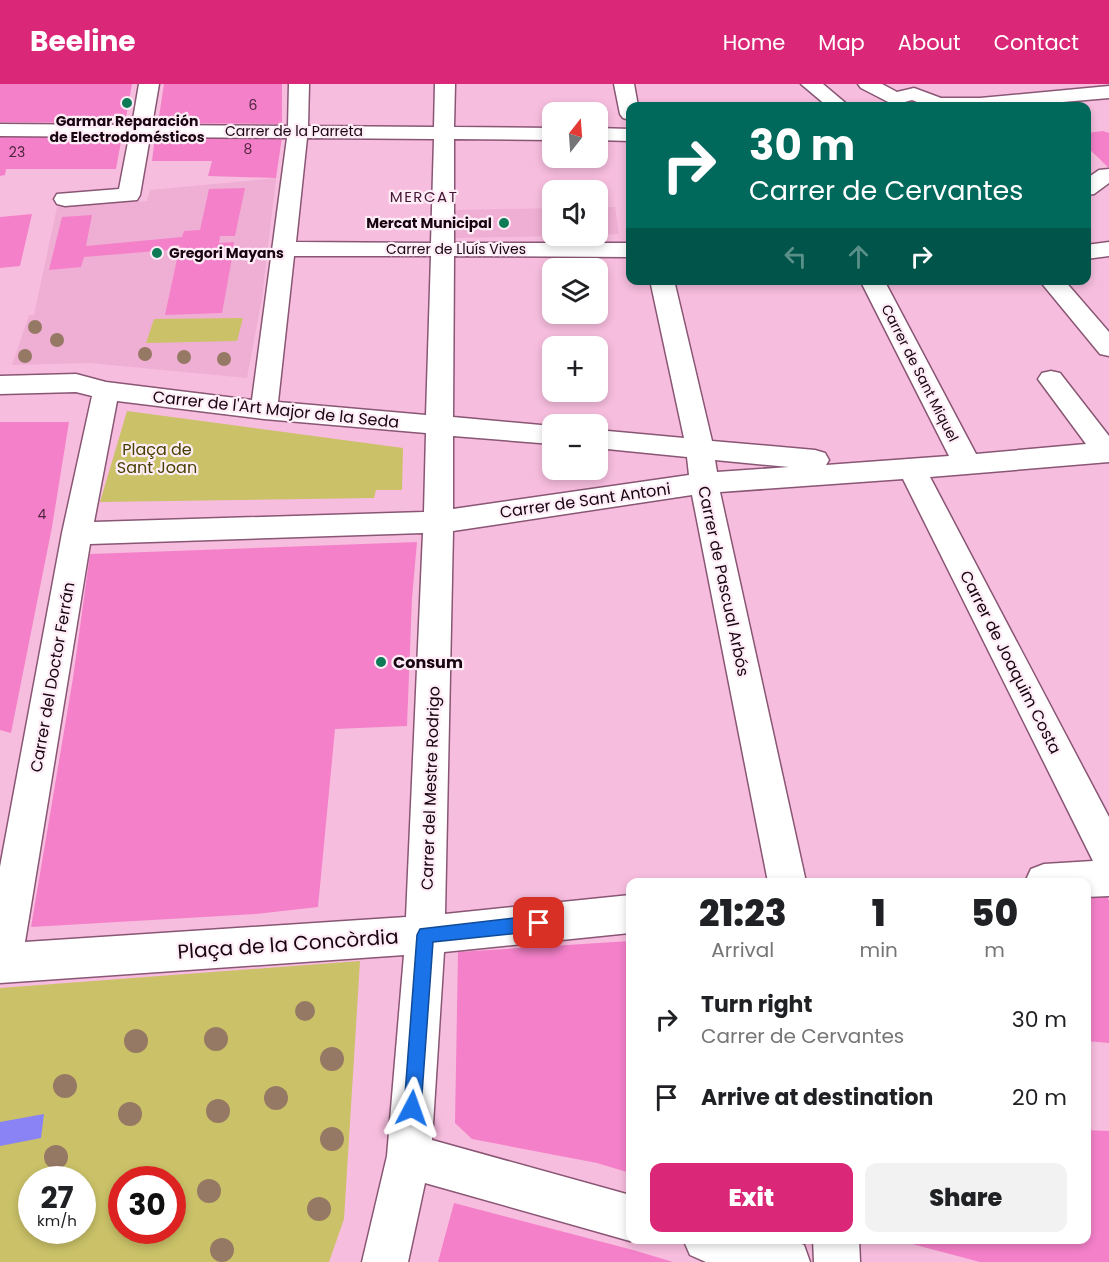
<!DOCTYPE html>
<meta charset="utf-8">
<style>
:root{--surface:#fff;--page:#f2f2f2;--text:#202124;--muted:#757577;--accent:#db2777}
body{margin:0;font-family:Poppins,sans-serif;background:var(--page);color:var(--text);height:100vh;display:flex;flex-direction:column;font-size:22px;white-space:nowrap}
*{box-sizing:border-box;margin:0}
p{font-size:20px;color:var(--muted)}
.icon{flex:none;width:33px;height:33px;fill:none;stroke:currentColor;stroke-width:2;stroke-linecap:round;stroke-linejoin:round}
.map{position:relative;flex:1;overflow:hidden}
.drawer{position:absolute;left:626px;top:794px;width:465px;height:366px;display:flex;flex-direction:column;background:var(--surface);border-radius:12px;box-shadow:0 3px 9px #0003}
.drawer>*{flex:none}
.guide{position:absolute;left:626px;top:18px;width:465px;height:183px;border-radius:12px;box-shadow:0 3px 9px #0003;background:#00695c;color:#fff;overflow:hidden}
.needle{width:39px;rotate:17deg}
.fabs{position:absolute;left:542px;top:18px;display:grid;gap:12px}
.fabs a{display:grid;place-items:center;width:66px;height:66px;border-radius:12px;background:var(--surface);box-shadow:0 3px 9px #0003;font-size:30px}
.speed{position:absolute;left:18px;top:1082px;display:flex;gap:12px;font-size:30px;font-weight:700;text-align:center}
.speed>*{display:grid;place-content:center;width:78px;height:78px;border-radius:50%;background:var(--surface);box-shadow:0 3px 9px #0003;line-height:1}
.speed small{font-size:15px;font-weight:400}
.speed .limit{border:9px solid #d22;background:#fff;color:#111}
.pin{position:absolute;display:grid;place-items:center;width:51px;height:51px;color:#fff;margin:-26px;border-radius:12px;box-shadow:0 3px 9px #0006}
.me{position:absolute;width:66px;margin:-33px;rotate:4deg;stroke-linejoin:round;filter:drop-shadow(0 0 4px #0008)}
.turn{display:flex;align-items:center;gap:21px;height:126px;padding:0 24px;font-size:27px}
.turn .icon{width:78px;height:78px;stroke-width:2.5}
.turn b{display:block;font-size:42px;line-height:51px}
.lanes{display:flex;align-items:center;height:57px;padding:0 24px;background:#0003;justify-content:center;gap:30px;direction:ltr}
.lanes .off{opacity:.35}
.eta{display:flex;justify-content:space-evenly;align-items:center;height:102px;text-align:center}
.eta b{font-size:36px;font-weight:800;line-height:42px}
.cta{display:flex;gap:12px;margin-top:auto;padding:12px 24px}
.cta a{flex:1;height:69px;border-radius:12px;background:var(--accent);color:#fff;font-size:24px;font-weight:800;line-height:69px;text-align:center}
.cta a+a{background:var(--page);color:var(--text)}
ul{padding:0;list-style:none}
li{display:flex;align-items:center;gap:18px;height:78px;padding:0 24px}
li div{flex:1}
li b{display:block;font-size:22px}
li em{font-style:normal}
header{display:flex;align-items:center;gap:36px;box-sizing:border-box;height:84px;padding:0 30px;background:var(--accent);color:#fff}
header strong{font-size:28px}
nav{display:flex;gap:33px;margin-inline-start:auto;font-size:21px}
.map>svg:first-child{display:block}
</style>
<header>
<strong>Beeline</strong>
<nav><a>Home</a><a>Map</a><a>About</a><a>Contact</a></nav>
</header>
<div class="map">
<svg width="1109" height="1178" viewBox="0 0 1109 1178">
<rect width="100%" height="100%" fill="#f7bdde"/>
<!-- built -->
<path fill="#efafd4" d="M276,94L262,214L247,294L89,279L12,281L29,231H34L57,123L147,117L150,106Z
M597,123H615L619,150L597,151Z
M552,124V152H566L455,154V126Z"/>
<!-- green -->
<path fill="#cac168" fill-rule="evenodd" d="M243,234L237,257L146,259L154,235Z
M127,327L403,364L402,406H376L374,414L100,418Z
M360,877L344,1135L329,1178H0V904ZM32,1095H82V1146H32ZM122,1095H172V1146H122Z"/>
<!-- water -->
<path fill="#8983f5" d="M44,1030L41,1054L0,1062V1038Z"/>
<!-- building -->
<path fill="#f480c9" d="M0,0H132L125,39L0,38Z
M164,0H282V40L158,39Z
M1103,47L1109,49V84L1086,62V49Z
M0,51L122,52L116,85H6L5,91L0,92Z
M155,52L282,53L276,94L208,92L212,77H152Z
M245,104L235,152H220L219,159L234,158L233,167L217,168L215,175L232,174L222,229L165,231L180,161L170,162L169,166L84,173L81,183L49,186L62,133L92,131L86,162L182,153L184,147L200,146L209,105Z
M32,130L20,182L0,184V133Z
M0,338H69L52,443L11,649L0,646Z
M417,458L412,514L407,642L335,645L318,823L256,830L31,843L73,594L90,470Z
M1107,812L1109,817V959L1086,957V815Z
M630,857V1089L597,1079L472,1055L455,1039L458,868Z
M1086,1046L1109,1047V1178H980L897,1156L1086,1155Z
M454,1119L633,1166L673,1178H438Z"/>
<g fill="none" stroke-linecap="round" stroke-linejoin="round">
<!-- minor casing -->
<g stroke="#895674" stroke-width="3">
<path id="minor" d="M139,0H159L152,41L288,42L289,0H309L308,42L434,43L435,0H455L454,43L552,44V56L454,55V159H630V173L454,172L453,333L552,342V360L453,352V425L689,391L687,373L597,364V346L684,354L650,196H674L712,357L815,366L825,369L829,376L826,381L949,372L860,196H884L976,370L1086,360L1038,295L1042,289L1051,287L1060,289L1109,352V378L930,393L1109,733V812L1086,813V798H1025L1031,785L1044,780L1093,777L903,395L720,408L806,798H768L692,411L453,447L445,830L630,811V849L444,868L432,1056L630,1111V1155H635L630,1157L425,1099L408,1178H362L387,1072L404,871L0,899V783L62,449L92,312L76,308L0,310V292L76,290L106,298L252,316L287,54L150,53L140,111L137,116L65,122L57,120L54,115L57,110L119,105L129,53L0,52V40L132,41ZM307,54L434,55L431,159L296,158ZM294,172H431L426,331L278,318ZM117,317L264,335L426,349L424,428L94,438ZM715,376L789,383L717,388ZM423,449L406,833L25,858L90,460Z
M614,0H634L638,22H630V36L623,34L620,30Z
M801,0H823L849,22H827Z
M858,0H882L897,8L914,4L941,14H980L1109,2V14L1016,22H927L912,16L894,21L861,4Z
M597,44L630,45V57L597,56Z
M1109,85V99L1094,110L1086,111V95L1099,86Z
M1109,158V172L1086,175V161Z
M1039,196H1064L1109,248V272L1100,270Z
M683,1155H788L804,1161L810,1178H706L690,1171Z
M813,1155H859L860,1178H814Z"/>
</g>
<!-- minor -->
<use href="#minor" fill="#fff" fill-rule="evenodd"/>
</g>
<!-- trees -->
<g fill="#967964">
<circle cx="35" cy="243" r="7"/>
<circle cx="57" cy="256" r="7"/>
<circle cx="145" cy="270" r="7"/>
<circle cx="25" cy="272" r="7"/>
<circle cx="184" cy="273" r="7"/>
<circle cx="224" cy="275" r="7"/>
<circle cx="305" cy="927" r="10"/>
<circle cx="216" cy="955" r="12"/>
<circle cx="136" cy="957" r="12"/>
<circle cx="332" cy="975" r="12"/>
<circle cx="65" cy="1002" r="12"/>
<circle cx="276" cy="1014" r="12"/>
<circle cx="218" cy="1027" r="12"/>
<circle cx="130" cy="1030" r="12"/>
<circle cx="332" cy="1055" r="12"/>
<circle cx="56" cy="1073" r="12"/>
<circle cx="209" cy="1107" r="12"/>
<circle cx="319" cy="1125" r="12"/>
<circle cx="222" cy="1166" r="12"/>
</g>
<!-- route -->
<path fill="#1a73e8" stroke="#114b97" stroke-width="1.5" d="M539,831L545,834L547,839L545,845L539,847L433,858L421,1024L419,1031L412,1033L406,1031L404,1024L417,851L420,845Z"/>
<!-- markers -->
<g fill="#0c7b56" stroke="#feecf6" stroke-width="2">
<circle cx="127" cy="19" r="6"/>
<circle cx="504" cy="139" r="6"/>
<circle cx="157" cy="169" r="6"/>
<circle cx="381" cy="578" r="6"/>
</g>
<g text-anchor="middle" stroke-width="4.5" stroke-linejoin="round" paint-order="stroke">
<!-- number labels -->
<g font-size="14" fill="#4f243f">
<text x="253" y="26">6</text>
<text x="248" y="70">8</text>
<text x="17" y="73">23</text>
<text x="42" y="435">4</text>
</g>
<!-- far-poi labels -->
<g font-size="14" font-weight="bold" fill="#180511" stroke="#feecf6">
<text x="127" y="42">Garmar Reparación<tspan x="127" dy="16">de Electrodomésticos</tspan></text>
<text x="492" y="144" text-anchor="end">Mercat Municipal</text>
<text x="169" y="174" text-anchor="start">Gregori Mayans</text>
</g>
<!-- far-street labels -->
<g font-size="14" fill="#180511" stroke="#feecf6">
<text x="294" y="52">Carrer de la Parreta</text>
<text x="456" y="170">Carrer de Lluís Vives</text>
<text transform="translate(920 289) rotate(63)" y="5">Carrer de Sant Miquel</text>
</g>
<!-- far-neighbourhood labels -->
<g font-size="15" letter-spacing="1.5" fill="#431633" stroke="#feecf6">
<text x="424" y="118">MERCAT</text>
</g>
<!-- street labels -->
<g font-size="16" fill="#180511" stroke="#feecf6">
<text transform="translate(276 325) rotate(6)" y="6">Carrer de l'Art Major de la Seda</text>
<text transform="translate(585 416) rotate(-8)" y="6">Carrer de Sant Antoni</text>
<text transform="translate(724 497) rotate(78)" y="6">Carrer de Pascual Arbós</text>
<text transform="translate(1011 578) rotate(63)" y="6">Carrer de Joaquim Costa</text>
<text transform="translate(52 593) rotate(-80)" y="6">Carrer del Doctor Ferrán</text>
<text transform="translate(430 704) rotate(-88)" y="6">Carrer del Mestre Rodrigo</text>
</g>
<!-- park labels -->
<g font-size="16" fill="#474100" stroke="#feecf6">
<text x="157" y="371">Plaça de<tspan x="157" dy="18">Sant Joan</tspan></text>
</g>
<!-- poi labels -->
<g font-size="16" font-weight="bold" fill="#180511" stroke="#feecf6" text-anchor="start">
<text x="393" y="584">Consum</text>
</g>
<!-- near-street labels -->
<g font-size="20" fill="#180511" stroke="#feecf6">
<text transform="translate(288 860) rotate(-4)" y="7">Plaça de la Concòrdia</text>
</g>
</g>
</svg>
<div class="fabs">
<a><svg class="needle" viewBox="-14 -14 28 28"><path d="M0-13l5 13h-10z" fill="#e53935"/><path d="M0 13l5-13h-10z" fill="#757577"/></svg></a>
<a><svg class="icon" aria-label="sound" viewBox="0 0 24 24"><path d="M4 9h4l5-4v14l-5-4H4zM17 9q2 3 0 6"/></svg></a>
<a><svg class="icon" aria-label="layers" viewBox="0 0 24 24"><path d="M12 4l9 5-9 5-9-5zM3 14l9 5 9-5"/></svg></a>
<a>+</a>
<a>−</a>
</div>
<div class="speed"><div>27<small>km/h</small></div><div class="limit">30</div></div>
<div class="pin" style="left:539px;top:839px;background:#d93025"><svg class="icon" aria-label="arrive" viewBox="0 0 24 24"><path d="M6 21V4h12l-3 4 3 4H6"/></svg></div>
<svg class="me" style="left:412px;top:1024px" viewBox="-20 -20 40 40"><path d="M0-17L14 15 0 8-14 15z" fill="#1a73e8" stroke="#fff" stroke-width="4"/></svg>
<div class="guide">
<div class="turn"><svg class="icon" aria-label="right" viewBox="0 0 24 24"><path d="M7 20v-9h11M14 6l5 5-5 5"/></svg><div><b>30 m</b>Carrer de Cervantes</div></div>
<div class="lanes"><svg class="icon off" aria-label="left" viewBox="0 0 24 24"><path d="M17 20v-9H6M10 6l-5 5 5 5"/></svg><svg class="icon off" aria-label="ahead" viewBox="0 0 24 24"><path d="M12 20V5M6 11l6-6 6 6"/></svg><svg class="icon" aria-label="right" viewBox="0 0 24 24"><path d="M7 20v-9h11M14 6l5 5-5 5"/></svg></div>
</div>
<section class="drawer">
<div class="eta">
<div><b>21:23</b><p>Arrival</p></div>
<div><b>1</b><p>min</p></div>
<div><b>50</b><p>m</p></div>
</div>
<ul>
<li><svg class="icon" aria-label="right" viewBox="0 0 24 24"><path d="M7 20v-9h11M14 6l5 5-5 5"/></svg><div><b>Turn right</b><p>Carrer de Cervantes</p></div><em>30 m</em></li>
<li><svg class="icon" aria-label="arrive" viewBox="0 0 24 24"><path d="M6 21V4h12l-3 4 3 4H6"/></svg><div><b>Arrive at destination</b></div><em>20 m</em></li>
</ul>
<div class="cta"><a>Exit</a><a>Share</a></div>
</section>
</div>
